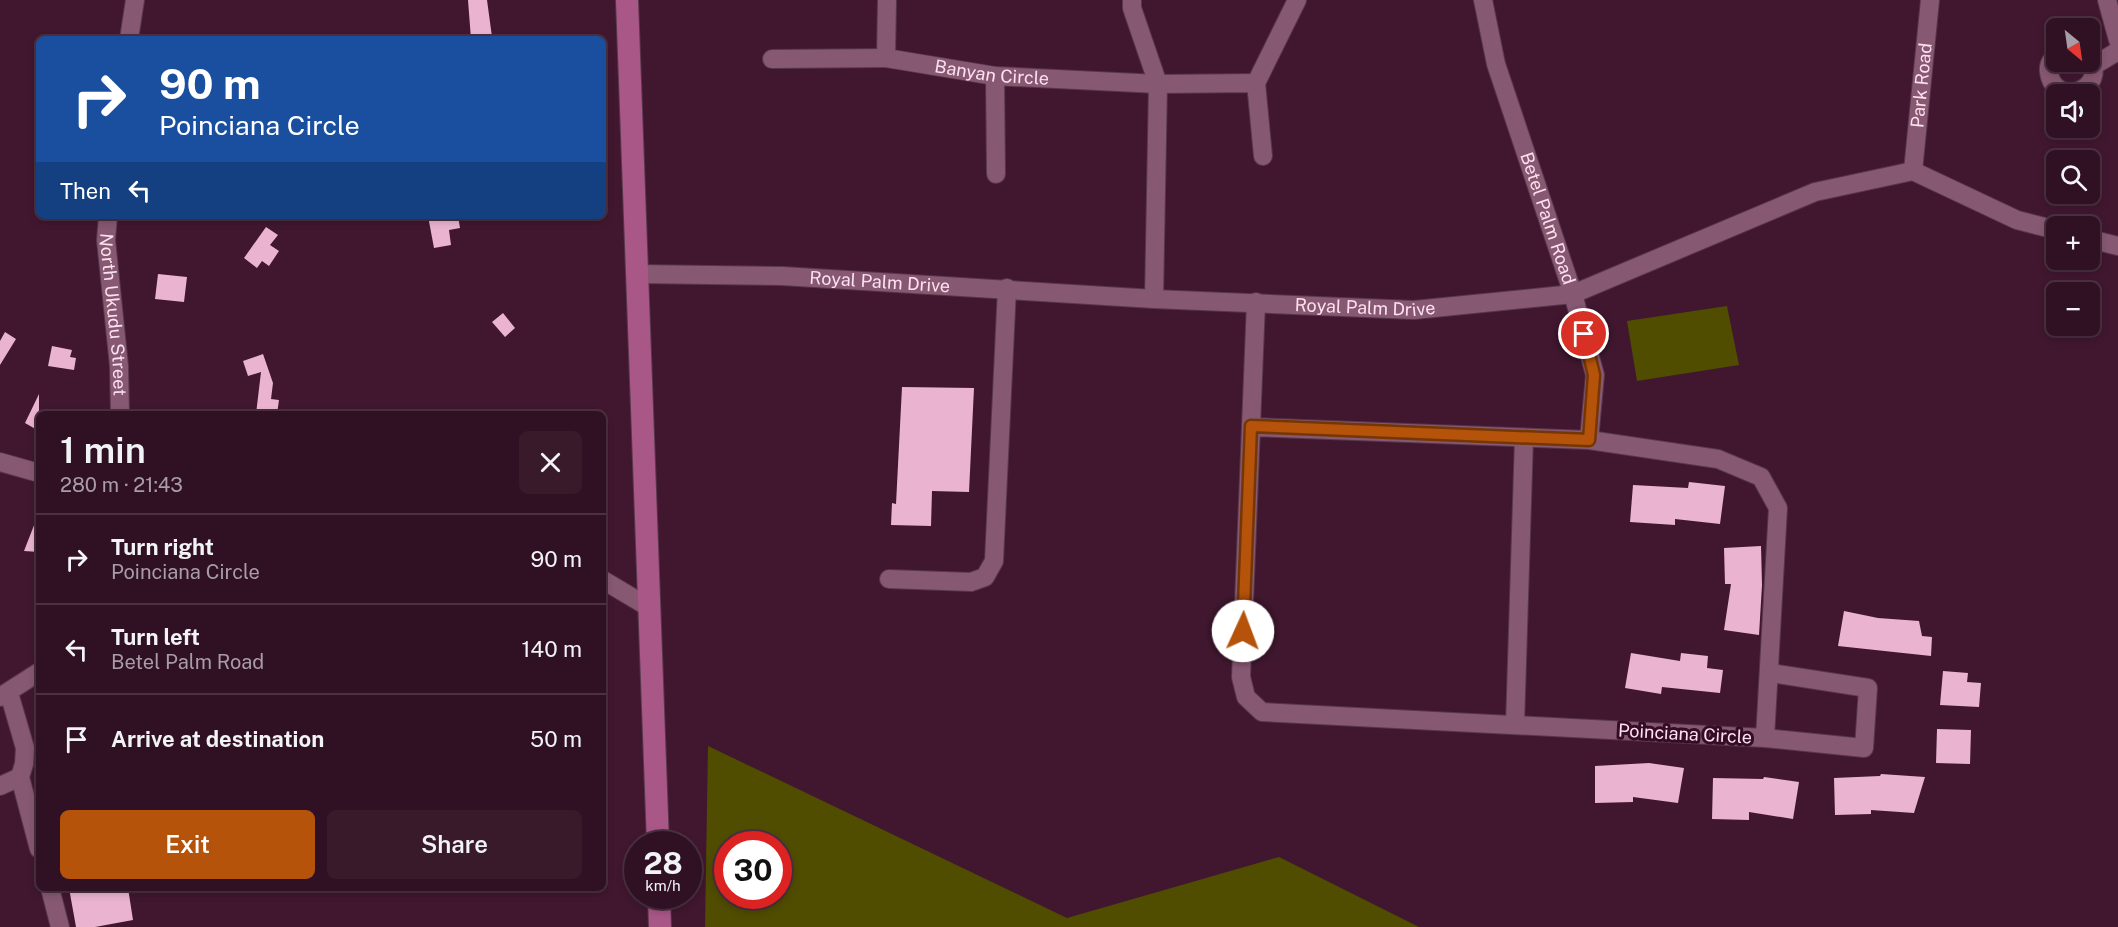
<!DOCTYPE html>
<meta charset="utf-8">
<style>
:root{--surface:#301123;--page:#381a2b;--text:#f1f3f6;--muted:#a89da6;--line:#4b3141;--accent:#b45309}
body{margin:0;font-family:"Public Sans",sans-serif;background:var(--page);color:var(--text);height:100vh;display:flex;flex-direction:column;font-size:22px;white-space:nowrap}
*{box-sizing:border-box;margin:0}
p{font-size:20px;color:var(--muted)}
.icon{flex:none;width:33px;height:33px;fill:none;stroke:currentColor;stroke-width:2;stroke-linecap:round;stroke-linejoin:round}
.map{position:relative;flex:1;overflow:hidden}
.side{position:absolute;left:36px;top:411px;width:570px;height:480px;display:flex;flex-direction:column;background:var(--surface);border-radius:9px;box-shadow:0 3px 9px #0003,0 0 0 2px var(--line)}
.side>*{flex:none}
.hud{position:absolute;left:36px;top:36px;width:570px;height:183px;border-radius:9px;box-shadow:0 3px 9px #0003,0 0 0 2px var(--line);background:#1a4fa0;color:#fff;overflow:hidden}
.needle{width:39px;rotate:151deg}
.tools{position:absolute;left:2046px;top:18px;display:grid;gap:12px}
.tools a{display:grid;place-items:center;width:54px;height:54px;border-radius:9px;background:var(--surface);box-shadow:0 3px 9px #0003,0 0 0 2px var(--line);font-size:30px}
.speed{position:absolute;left:624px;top:831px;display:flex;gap:12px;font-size:30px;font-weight:700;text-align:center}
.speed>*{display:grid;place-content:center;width:78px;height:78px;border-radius:50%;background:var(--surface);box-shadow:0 3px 9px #0003,0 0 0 2px var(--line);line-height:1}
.speed small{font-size:15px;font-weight:400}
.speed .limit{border:9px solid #d22;background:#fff;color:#111}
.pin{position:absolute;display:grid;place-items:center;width:51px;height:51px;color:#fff;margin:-26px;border:3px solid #fff;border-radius:50%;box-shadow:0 2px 6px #0007}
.me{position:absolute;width:66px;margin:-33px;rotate:2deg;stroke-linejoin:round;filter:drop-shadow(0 0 4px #0008)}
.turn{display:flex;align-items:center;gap:21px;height:126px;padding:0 24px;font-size:27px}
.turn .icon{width:78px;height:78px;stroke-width:2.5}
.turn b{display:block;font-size:42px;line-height:51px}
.then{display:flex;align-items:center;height:57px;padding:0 24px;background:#0003;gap:12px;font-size:22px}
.round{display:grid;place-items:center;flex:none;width:63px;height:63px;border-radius:9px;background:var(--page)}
.head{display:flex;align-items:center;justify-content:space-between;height:102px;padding:0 24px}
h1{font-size:36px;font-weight:600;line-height:45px}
.primary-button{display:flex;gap:12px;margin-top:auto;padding:12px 24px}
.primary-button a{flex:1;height:69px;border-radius:9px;background:var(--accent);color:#fff;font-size:24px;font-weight:600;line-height:69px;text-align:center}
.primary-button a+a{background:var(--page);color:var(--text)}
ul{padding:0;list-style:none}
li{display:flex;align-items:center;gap:18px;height:90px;padding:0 24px;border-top:2px solid var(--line)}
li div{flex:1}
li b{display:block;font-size:22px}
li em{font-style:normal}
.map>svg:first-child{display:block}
</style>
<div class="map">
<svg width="2118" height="927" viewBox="0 0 2118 927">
<rect width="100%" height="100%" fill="#40172f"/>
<!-- green -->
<path fill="#504c00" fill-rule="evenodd" d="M1727,306L1739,365L1637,381L1627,321Z
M708,746L1067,918L1279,857L1419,927H705ZM728,844H778V896H728Z"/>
<!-- building -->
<path fill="#eab4d0" d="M468,0H487L492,37L471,39Z
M428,216H458L460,228L449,230L451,245L434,248Z
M266,227L278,235L270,245L279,251L269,266L262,261L257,268L244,258Z
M158,274L187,277L184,302L155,299Z
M503,313L515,328L505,337L492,322Z
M5,332L16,339L0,365V341Z
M52,346L72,350L70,357L76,358L74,370L48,366Z
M263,354L273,383L271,399L279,400L277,414H256L261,372L248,376L243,361Z
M902,387L974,388L969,492L932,491L931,526L891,525L892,503L896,504Z
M39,394V431L25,423Z
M1689,482L1725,486L1720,524L1675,519V525L1630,522L1633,485L1688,488Z
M38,515L39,552L24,551Z
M1761,546L1762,585L1759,635L1724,630L1731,584H1725L1724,548Z
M1844,611L1878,618L1919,621L1922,636L1932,637L1931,656L1838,646Z
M1631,653L1680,661L1681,653L1708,656L1707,668L1723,670L1720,693L1662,687L1661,694L1625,688Z
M1943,671L1968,673L1967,682L1981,683L1979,707L1940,705Z
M1937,729L1971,730L1970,764L1936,763Z
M1649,763L1684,768L1678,803L1633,797V802L1595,803V766Z
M1881,774L1925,777L1914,813L1871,810V814L1835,815L1834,778L1880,776Z
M1764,777L1799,782L1793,819L1749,812V820L1712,819L1713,778L1763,779Z
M69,888H128L133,920L95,927H76Z"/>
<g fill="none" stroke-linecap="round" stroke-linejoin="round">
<!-- minor casing -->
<g stroke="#58374b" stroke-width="20">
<g id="minor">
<path id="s1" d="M887,0L886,58L995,76L1158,84L1256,83L1263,156"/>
<path d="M1132,0V8L1158,84L1154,299"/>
<path id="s2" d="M1483,0L1496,64L1573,294L1595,375L1589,440"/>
<path d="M2107,0L2118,40"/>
<path d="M129,39L135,0"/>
<path d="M2056,56C2051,60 2048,65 2049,72C2054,109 2108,90 2090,59"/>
<path d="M772,59L886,58"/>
<path d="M2093,66L2118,51"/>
<path d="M995,76L996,174"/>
<path d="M1256,83L1297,0"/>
<path id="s3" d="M1913,171L1930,0"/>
<path id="s4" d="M108,216L106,240L119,366L120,414"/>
<path d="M2090,239L2118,246"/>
<path id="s5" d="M638,274L782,276L1154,299L1414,310L1573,294L1815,192L1913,171L2017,220L2056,230"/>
<path d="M1251,427L1589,440L1718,459L1761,477L1778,508L1765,738L1262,712L1246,697L1241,677L1256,302"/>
<path d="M0,462L39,473"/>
<path d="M889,579L971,582L985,577L994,561L1007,288"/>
<path d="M603,580L650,608"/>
<path d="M9,693L25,748L24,764L20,777L39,849"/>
<path d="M0,697L39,672"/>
<path d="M1515,725L1524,438"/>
<path d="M1765,738L1864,748L1868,688L1771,673"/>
<path d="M0,786L20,777"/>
<path d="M50,888L60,927"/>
</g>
</g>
<!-- major casing -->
<g stroke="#58374b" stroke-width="24">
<path id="major" d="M627,0L658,844
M659,896L660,927"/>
</g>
<!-- minor -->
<use href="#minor" stroke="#875871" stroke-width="18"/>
<!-- major -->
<use href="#major" stroke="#a95787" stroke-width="22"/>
</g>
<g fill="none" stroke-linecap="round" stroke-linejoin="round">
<!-- route casing -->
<g stroke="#753606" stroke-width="15">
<path id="route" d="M1243,631L1251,426L1589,440L1594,375L1584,334"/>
</g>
<!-- route -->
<use href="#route" stroke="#b45309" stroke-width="10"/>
</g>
<g text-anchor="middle" stroke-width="6" stroke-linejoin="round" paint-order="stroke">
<!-- street labels -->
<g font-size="18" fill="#fde1ef" stroke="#350c25">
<text dy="6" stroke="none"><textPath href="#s1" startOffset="165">Banyan Circle</textPath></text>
<text dy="6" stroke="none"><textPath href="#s3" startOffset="86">Park Road</textPath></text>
<text dy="6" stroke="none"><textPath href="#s2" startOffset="228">Betel Palm Road</textPath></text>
<text dy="6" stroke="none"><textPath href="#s5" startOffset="242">Royal Palm Drive</textPath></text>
<text dy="6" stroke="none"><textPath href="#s5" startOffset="728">Royal Palm Drive</textPath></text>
<text dy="6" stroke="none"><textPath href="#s4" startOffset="99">North Ukudu Street</textPath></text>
<text transform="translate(1685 734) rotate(3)" y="6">Poinciana Circle</text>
</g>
</g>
</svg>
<div class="tools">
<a><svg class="needle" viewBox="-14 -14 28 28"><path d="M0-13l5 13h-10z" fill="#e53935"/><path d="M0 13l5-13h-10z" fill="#a89da6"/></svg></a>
<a><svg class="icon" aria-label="sound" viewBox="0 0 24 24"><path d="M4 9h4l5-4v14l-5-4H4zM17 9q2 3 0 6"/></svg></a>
<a><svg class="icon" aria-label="search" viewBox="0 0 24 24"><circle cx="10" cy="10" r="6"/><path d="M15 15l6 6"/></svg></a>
<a>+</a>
<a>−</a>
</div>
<div class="speed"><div>28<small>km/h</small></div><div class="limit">30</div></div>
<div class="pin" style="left:1584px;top:334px;background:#d93025"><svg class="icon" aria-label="arrive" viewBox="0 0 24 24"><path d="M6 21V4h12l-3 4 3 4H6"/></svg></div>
<svg class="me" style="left:1243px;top:631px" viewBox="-20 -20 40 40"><circle r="19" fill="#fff"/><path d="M0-13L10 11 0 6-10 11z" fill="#b45309"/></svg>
<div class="hud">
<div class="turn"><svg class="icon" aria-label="right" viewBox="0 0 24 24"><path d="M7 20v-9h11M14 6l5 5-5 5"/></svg><div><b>90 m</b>Poinciana Circle</div></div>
<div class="then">Then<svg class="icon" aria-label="left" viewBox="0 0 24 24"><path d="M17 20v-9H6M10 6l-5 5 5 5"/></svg></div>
</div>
<section class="side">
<div class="head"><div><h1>1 min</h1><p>280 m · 21:43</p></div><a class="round"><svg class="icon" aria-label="close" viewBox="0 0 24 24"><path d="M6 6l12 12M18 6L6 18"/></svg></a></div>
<ul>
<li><svg class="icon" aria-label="right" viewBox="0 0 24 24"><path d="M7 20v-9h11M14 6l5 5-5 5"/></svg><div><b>Turn right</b><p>Poinciana Circle</p></div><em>90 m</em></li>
<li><svg class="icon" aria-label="left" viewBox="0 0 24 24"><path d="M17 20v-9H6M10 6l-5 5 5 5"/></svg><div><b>Turn left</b><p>Betel Palm Road</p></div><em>140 m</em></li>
<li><svg class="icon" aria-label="arrive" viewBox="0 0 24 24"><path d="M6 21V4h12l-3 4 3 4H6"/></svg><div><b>Arrive at destination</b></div><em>50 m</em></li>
</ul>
<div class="primary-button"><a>Exit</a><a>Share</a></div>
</section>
</div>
